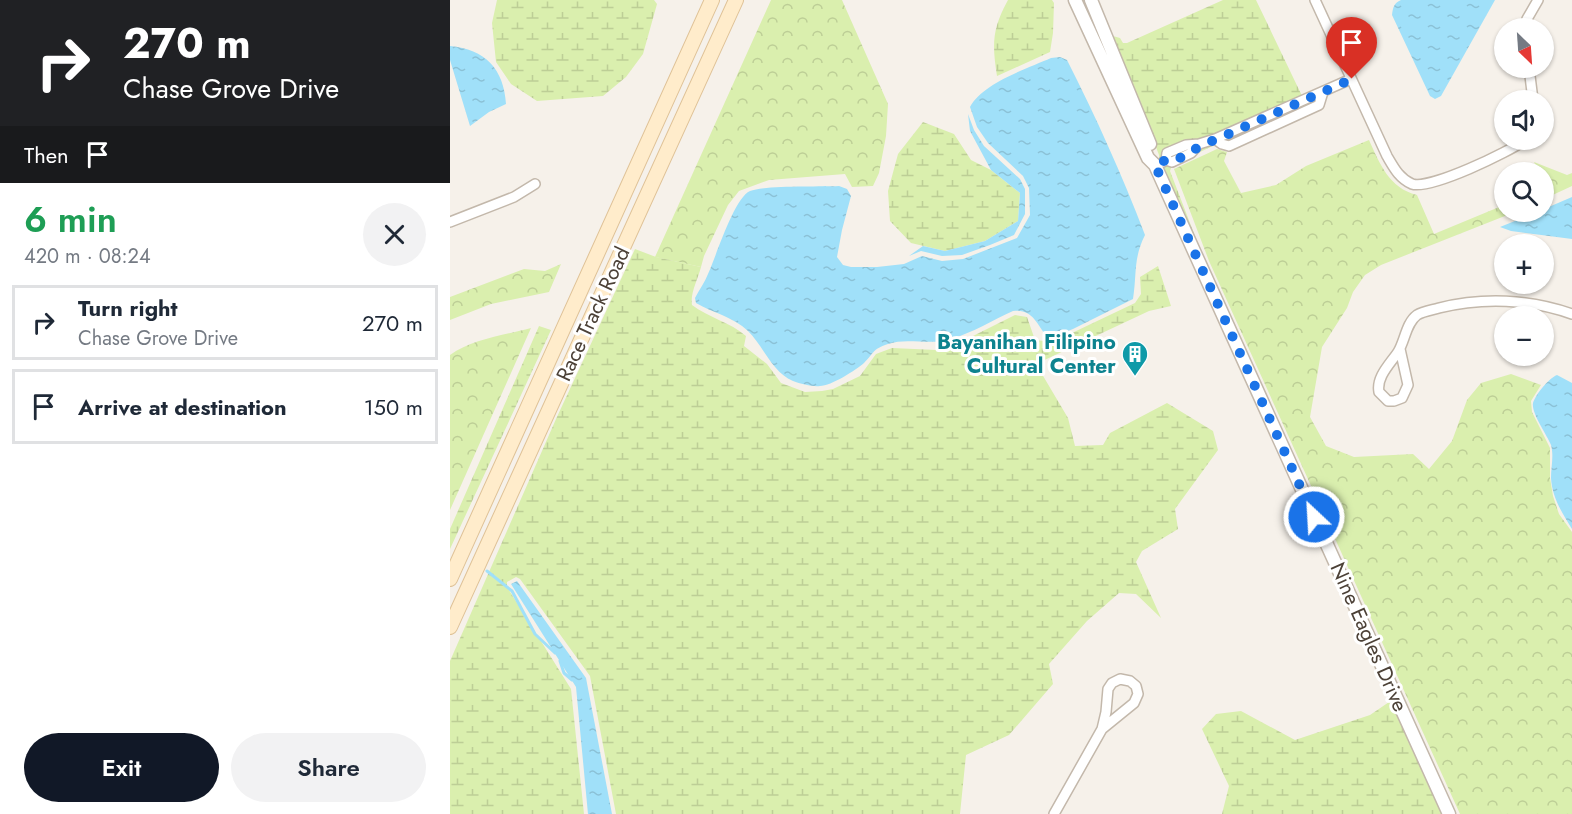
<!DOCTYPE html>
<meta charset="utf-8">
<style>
:root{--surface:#fff;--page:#f2f2f3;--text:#1f2937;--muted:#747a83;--line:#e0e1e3;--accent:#111827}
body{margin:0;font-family:Jost,sans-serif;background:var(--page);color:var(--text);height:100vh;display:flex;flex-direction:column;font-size:22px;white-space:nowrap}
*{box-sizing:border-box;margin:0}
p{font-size:20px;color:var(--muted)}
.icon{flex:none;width:33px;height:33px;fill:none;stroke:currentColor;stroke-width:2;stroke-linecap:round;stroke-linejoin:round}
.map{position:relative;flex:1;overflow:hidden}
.details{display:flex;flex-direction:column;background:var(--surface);width:450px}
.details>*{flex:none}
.guide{background:#202124;color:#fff;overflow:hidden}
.needle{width:39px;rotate:155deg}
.fabs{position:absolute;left:1044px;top:18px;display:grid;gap:12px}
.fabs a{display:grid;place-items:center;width:60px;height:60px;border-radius:50%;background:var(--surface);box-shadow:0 2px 4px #0004;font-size:30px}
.pin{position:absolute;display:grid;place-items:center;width:51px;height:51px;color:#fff;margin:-62px -26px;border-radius:50% 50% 50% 0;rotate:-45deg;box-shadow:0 0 6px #0007}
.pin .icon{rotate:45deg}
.me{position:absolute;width:66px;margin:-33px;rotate:335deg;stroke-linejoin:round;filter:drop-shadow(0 0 4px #0008)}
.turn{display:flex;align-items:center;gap:21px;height:126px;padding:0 24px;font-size:27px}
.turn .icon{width:78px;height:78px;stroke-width:2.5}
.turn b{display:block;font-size:42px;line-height:51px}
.then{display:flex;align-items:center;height:57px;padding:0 24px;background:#0003;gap:12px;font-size:22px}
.round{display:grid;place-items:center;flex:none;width:63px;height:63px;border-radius:32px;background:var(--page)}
.summary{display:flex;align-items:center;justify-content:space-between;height:102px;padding:0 24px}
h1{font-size:36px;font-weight:600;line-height:45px;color:#1e9e55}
.cta{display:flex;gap:12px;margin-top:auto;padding:12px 24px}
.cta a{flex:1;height:69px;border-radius:36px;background:var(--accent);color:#fff;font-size:24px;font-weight:600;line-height:69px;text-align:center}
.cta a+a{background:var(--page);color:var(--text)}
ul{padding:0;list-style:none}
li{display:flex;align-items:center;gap:18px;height:75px;margin:0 12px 9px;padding:0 12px;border:3px solid var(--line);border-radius:0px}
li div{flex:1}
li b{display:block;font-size:22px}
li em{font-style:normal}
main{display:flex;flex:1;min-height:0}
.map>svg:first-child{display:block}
</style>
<main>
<section class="details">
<div class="guide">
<div class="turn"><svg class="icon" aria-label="right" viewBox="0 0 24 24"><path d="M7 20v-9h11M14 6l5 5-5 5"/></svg><div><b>270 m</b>Chase Grove Drive</div></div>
<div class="then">Then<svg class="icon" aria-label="arrive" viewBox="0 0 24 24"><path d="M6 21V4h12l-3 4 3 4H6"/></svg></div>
</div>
<div class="summary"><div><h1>6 min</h1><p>420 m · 08:24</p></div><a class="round"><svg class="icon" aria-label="close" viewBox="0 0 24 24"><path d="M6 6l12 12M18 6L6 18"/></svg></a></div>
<ul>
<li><svg class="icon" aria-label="right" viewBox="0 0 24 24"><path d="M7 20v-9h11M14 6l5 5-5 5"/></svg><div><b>Turn right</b><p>Chase Grove Drive</p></div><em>270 m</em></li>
<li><svg class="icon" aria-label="arrive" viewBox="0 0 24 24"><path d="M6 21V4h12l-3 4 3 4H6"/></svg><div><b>Arrive at destination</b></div><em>150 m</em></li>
</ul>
<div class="cta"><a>Exit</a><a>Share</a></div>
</section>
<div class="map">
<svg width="1122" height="814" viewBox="0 0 1122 814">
<defs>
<pattern id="forest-crowns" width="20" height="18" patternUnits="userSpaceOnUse" patternTransform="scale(1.5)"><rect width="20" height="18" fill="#daefae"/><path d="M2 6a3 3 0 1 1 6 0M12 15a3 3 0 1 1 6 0" fill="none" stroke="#bdce96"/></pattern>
<pattern id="wetland-marsh" width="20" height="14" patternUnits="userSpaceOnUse" patternTransform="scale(1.5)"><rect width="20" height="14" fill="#daefae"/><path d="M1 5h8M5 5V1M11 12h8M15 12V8" fill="none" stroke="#bdce96"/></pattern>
<pattern id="water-ripples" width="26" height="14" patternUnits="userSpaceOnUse" patternTransform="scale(1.5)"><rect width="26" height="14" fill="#a0e0f9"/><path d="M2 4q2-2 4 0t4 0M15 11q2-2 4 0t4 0" fill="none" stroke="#8bc1d6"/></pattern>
</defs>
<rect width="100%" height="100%" fill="#f6f1ea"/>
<!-- forest -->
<path fill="url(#forest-crowns)" d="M321,0H392L438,104L436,136L429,173L423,186L402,187L395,174L319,180L289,191L278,205L254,256L251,267L205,257Z
M919,140C930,164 939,188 967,195L984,234L1054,205V212H1065L931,265L915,275L903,292L897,308L872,347L860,417L876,446L904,457L963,454L979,469L1002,441L1017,400L1031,383L1061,374L1091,385L1081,401L1082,412L1100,448V478L1103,496L1109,514L1122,532V814H1010L759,261L724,169L767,149L777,152L774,161L791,193L826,185L856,166Z
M1084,162L1117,175L1122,173V186L1094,199L1095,185L1094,172H1089Z
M111,264L99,292L41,304L0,320V297L74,269L95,271Z
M81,328L0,510V355C22,339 55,335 81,328Z"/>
<!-- wetland -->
<path fill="url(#wetland-marsh)" d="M47,0H204L207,4L193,54L176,77L153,96L87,101L61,84L46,62L42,23Z
M558,0H602L604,3L603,33L600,52L547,76C542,44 542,29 558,0Z
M773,0H806L853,98L761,136L765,145L722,165L720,171L755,262L908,599L906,597L710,164L709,155L663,36L670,38L673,43H677Z
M473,122L504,134L521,160L541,170L570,193L568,221L535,241L495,251L461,243L440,221L438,191L448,154Z
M185,249L206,257L251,267C248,279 240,293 242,305C259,318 280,322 296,336L294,346L317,364L331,383L355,392L372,391L383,389L410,376L426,354L442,348L487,350L515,340L565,315L577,317L585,340L603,342L685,303L691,294L690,277L708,266L721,306L699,311L586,364L618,418L625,446L653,445L660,433L717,403L763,431L768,450L725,509L728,529L692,551L686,562L711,618L686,594L669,593L637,621L599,664L603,684L559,735L516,755L510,814H166L140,676L70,579L66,577L57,582V587L121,689L134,814H0V661L106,419Z
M89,326L101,330L0,549V529Z
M942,700L994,814H772L779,786L752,729L766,714L791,711L845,740L920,715Z"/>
<!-- water -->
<path fill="url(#water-ripples)" d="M951,0H1045L991,96L985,99L980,96L942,15C943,7 944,3 951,0Z
M0,46C35,49 54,69 56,104L39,112L20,126L0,60Z
M610,57L617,60C646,117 672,175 695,235C683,259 687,274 683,299L623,329L600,338L597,337C587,324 582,308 563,311C543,320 522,333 501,339C480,346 458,337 438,344C421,350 425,352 414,363C406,370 381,386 370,386C363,387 351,384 343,381C322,372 314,347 298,331C284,317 263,313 246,303L245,298C249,290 255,282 258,274C266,257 284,198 300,191C316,185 369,187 389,186L397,189L401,196L392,230L387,257L393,265L401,267H427L454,264L472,256L492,261L513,259L567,238L580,215L579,188L573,176L538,143L527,127L520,107C533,83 576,69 601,58Z
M518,114L524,130L534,146L570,179L575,189V214L564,235L540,245L512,255L492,256L471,251L459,256L473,246L495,251L535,241L568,221L570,193L541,170L520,131Z
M1122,197V239L1061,231L1050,227L1087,212H1094V209Z
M1107,375L1122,383V529C1112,513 1102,497 1101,478C1101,467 1104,456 1101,445C1097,435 1081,413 1083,403C1086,394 1098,379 1107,375Z
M67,581L136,678L162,814H138L126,687L61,584Z"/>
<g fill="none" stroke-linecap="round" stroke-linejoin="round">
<!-- stream -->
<path stroke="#a0e0f9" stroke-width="3" d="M37,571L62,591L85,634L105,653
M110,661L114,673L122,680"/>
<!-- minor casing -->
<g stroke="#c3b8ab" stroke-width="12">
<path id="minor" d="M865,0L937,156C944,168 949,178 962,184C980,190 1059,152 1075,140
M1076,28L1077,19L1088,0
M1079,68L1083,100
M765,139L772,144L779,146L869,105L873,92
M716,160L717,153L736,145L749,144L765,139L901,79
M713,162L716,160L722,162L741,153L749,144
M0,222L64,197L85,184
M950,349L958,385L952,398L944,401H938L929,392C926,377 940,364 948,352C955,341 956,323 967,315C973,311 982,310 989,308C1033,297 1080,299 1122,314
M604,814L652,729L656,712L658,689L662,683L670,679L680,681L686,686L688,694L684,703L652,729"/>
</g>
<!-- tertiary casing -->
<g stroke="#c3b8ab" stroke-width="15">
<path id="tertiary" d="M625,0L698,158L705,165L999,814
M641,0L700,144"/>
</g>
<!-- secondary casing -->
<g stroke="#dfc297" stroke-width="16">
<path id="secondary" d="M0,579L262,0
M0,627L286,0"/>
</g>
<!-- minor -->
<use href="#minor" stroke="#fff" stroke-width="9"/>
<!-- tertiary -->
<use href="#tertiary" stroke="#fff" stroke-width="12"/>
<!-- secondary -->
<use href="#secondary" stroke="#ffeccb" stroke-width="14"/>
</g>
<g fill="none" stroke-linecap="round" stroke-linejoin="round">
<!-- route -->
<path stroke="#1a73e8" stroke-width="10" stroke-dasharray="0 18" d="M864,517L705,165L716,160L722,162C737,155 749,145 765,140L902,79"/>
</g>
<!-- icons -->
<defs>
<g id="building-pin" transform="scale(1.35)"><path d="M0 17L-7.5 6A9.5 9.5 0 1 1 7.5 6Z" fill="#0f9aa8" stroke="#fff"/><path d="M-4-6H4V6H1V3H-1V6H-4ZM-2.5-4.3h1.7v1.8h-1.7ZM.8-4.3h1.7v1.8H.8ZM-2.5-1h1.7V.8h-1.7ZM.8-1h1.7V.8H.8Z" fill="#fff"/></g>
</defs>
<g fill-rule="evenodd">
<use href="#building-pin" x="685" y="354"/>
</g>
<g text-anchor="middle" stroke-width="6" stroke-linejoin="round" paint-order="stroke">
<!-- street labels -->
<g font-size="21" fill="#4c4137" stroke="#fff">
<text transform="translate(143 314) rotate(-65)" y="7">Race Track Road</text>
<text transform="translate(919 637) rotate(66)" y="7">Nine Eagles Drive</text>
</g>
<!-- culture labels -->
<g font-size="21" font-weight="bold" fill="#0d838f" stroke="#fff" text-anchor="end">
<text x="666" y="349">Bayanihan Filipino<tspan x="666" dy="24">Cultural Center</tspan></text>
</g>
</g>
</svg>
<div class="fabs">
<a><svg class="needle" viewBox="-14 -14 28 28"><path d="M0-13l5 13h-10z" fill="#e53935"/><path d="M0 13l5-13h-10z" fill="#747a83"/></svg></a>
<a><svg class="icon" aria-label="sound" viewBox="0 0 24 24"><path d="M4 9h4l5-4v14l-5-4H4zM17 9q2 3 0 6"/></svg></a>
<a><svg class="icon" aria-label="search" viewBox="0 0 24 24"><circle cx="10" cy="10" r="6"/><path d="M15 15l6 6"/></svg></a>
<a>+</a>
<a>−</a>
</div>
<div class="pin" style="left:902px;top:79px;background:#d93025"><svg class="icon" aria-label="arrive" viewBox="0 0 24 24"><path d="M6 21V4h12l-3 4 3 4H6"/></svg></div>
<svg class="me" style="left:864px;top:517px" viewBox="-20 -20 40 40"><circle r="17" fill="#1a73e8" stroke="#fff" stroke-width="3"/><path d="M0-11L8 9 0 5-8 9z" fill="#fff"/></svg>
</div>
</main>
